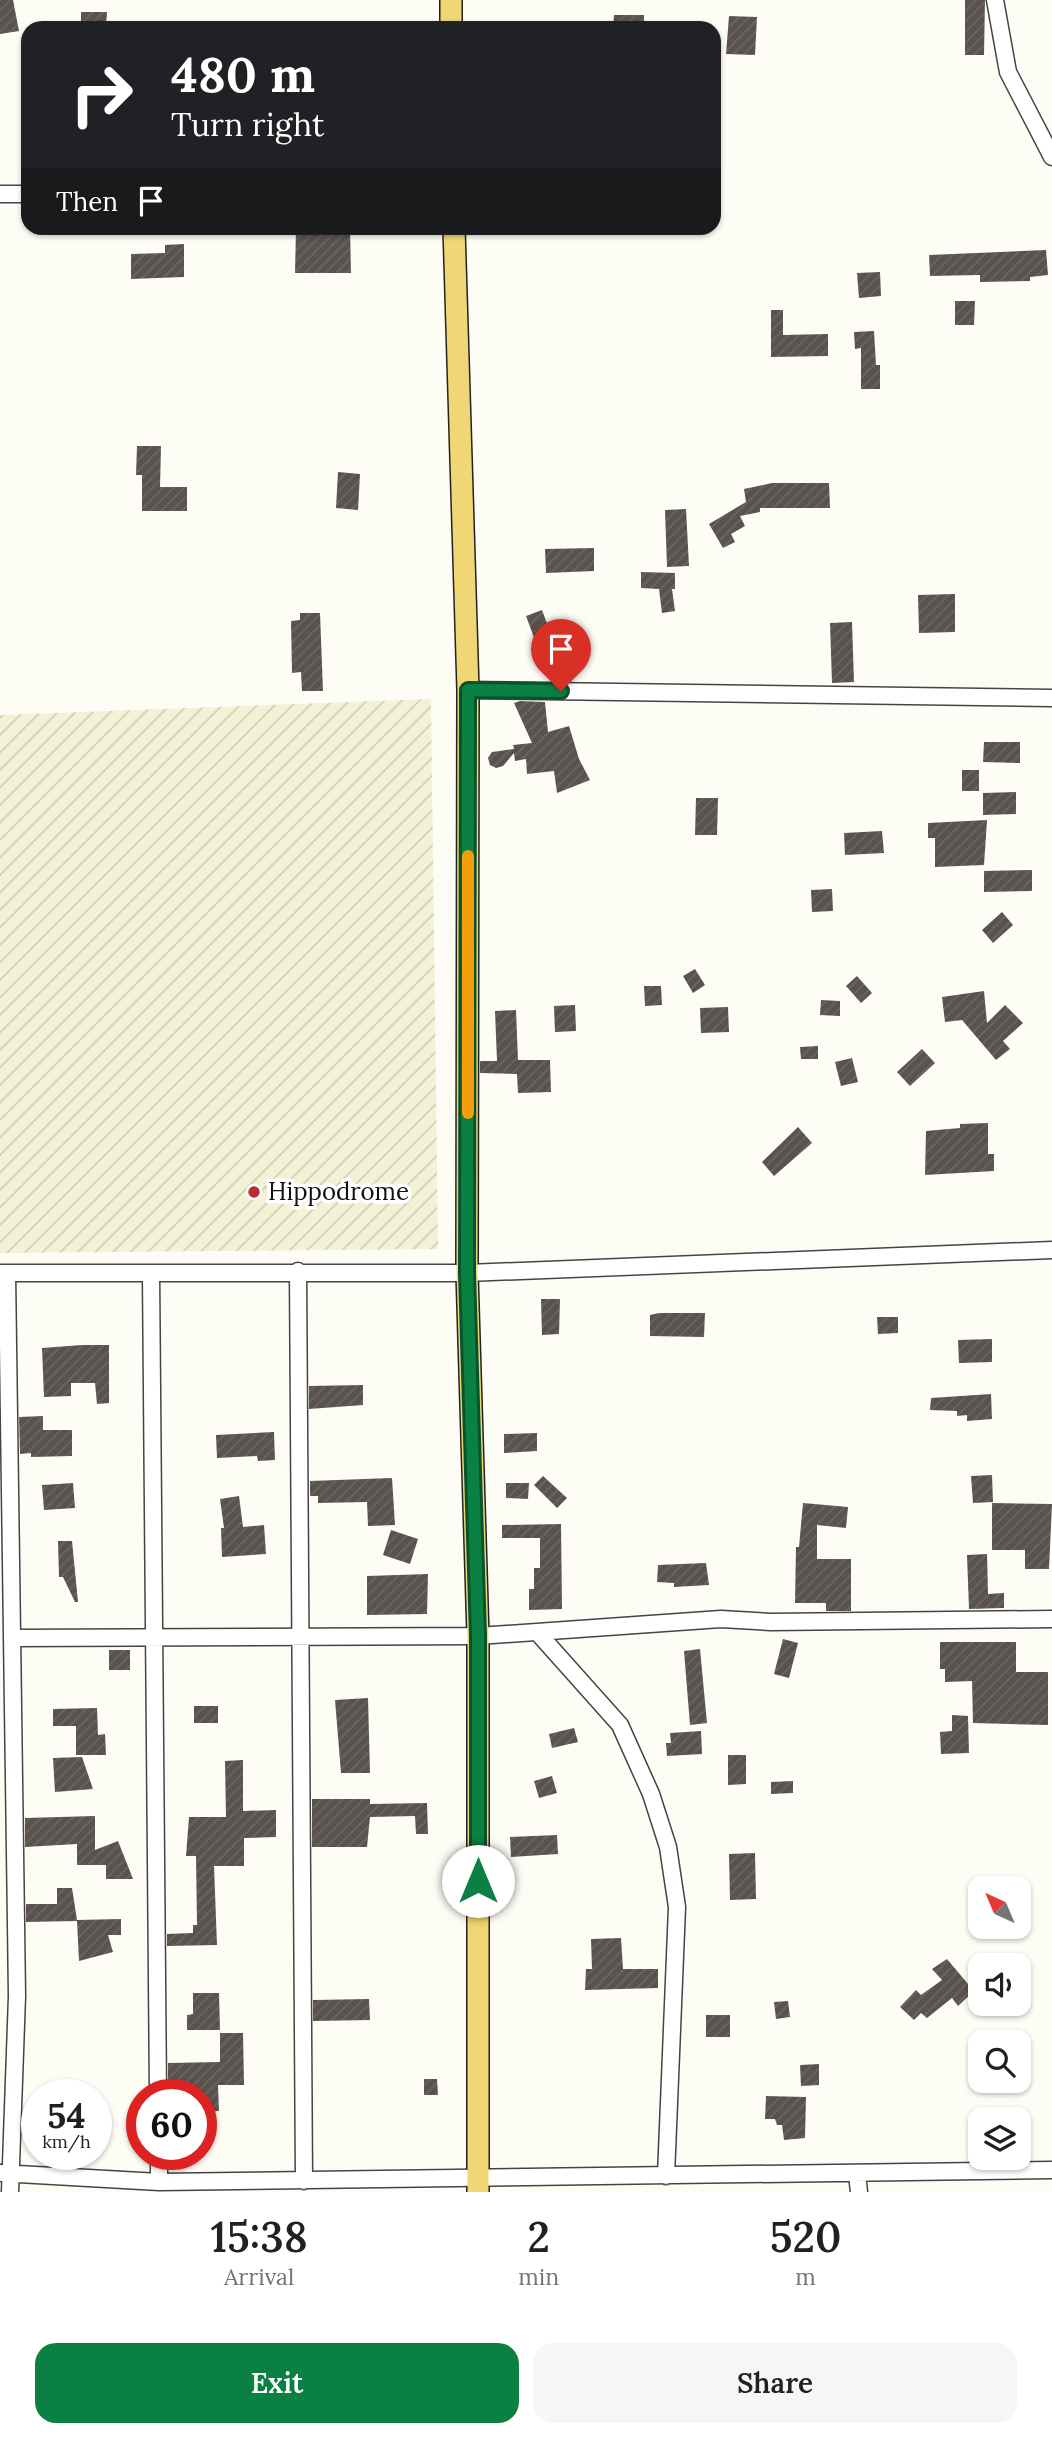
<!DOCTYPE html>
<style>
:root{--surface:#fff;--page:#f6f6f6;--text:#202124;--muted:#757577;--accent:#0b8043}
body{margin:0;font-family:Lora,serif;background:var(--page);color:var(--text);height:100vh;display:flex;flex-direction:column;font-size:26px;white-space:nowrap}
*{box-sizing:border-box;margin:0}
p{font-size:23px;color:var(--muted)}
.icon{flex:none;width:38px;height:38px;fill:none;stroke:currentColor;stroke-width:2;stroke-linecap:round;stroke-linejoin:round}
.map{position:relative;height:2192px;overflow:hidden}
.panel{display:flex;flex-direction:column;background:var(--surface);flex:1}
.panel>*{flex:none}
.guide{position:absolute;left:21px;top:21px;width:700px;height:214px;border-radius:21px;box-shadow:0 2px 5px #0004;background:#202124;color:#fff;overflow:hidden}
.needle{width:46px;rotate:316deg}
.fabs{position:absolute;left:968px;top:1876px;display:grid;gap:14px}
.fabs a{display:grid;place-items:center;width:63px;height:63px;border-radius:14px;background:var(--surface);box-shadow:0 2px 5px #0004;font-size:35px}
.speed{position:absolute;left:21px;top:2079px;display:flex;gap:14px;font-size:35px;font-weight:700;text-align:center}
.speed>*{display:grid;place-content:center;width:91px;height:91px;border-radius:50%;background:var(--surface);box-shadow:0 2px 5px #0004;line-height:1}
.speed small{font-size:18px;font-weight:400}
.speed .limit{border:10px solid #d22;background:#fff;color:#111}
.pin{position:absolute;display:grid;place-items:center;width:60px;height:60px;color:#fff;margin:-72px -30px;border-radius:50% 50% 50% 0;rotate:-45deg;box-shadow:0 0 7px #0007}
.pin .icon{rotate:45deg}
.me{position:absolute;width:77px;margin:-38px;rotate:0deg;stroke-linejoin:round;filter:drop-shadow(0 0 5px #0008)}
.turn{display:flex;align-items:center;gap:24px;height:147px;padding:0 35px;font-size:32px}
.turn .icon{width:91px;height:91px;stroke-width:2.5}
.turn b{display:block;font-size:49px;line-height:60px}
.then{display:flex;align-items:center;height:66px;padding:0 35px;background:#0003;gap:14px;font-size:26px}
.eta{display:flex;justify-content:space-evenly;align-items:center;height:119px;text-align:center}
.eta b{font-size:42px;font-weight:600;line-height:49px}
.primary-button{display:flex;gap:14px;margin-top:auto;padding:14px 35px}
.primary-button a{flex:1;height:80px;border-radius:21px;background:var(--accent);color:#fff;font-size:28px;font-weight:600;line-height:80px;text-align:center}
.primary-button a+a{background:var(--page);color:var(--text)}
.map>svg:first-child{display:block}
</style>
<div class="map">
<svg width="1052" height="2192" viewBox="0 0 1052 2192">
<defs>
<pattern id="farmland-furrows" width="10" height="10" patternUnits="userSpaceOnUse" patternTransform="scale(1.75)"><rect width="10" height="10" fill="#f4f2d6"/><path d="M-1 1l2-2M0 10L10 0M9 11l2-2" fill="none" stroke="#d0ceb7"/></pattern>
<pattern id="building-hatch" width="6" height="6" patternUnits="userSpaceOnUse" patternTransform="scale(1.75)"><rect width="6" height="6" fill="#59524e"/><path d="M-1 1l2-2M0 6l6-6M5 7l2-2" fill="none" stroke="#6c6663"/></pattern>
</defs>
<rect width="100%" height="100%" fill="#fefdf5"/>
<!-- farmland -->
<path fill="url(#farmland-furrows)" d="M431,699L438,1249L0,1253V715Z"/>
<!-- building -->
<path fill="url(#building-hatch)" d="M0,0H13L19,31L0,34Z
M965,0H985L984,55H965Z
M81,12H107L106,28H81Z
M614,15H644V28H613Z
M729,16L757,17L755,55L726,54Z
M296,228H350L351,273H295Z
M184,244V277L131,279V254L165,253V245Z
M1046,250L1048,275L1030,277V281L980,282V275L930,276L929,255Z
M880,272L881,296L859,298L857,273Z
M955,301H975L974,325H955Z
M771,310H783V335L828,334V356L771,357Z
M874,331L876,365H880V389H861V348L855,349L854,332Z
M137,446H161L160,487H187V511H142V475H136Z
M338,472L360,474L358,510L336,508Z
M772,483H829L830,508H760V512L740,516L745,526L731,534L735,542L723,548L709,524L746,502L744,489Z
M686,509L689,566L667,567L665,510Z
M594,548V571L546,573L545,549Z
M641,572L675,573V589H672L675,611L662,613L659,589L641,588Z
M955,594V632L919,633L918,595Z
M542,610L555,645L539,651L526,616Z
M300,613H320L323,691H302L301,672L292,673L291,621L300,620Z
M852,622L854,682L832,683L830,623Z
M520,701L545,702L548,732L569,726L579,759L590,780L557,793L554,771L527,774L526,759L515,761L514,753L503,766L496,768L490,765L488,758L492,752L514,749L513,745L532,743L514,703Z
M984,742H1020V763L983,762Z
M962,770H979V791H962Z
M1016,792V814L983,815V793Z
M696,798H718L717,835H695Z
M987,820L984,865L935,867V838H928V823Z
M882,831L884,853L845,855L844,833Z
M1032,870V891L984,892V871Z
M832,889L833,911L812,912L811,890Z
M1002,912L1013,925L993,943L982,930Z
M695,969L705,985L693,993L683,976Z
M857,976L872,993L861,1003L846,986Z
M644,986H661L662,1005L645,1006Z
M984,991L987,1023L1005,1005L1023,1023L1003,1041L1010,1049L996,1060L962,1020L945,1022L942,997Z
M821,1000L840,1001V1016L820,1015Z
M575,1005L576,1031L555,1032L554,1006Z
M728,1007L729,1032L701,1033L700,1008Z
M516,1010L518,1060H550L551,1092L518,1093L517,1074L480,1073V1061H497L495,1011Z
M818,1046V1059H801L800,1047Z
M922,1049L935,1063L910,1086L897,1072Z
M852,1058L858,1082L841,1086L835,1062Z
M988,1123V1154H994V1171L925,1175L926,1131L960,1128V1124Z
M798,1127L812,1143L774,1176L762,1162Z
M541,1299H560L559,1334L542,1335Z
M659,1313H705L704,1337L650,1336V1315Z
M877,1317H898V1333L878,1334Z
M992,1339V1362L959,1363L958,1340Z
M82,1345H109V1403L97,1404L95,1383H71V1396L44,1397L42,1348Z
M363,1385V1405L309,1409V1386Z
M991,1394L992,1419L967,1421V1415L957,1416V1411L930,1410L931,1398Z
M43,1416V1430H72V1456L31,1457V1453L20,1454L19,1417Z
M274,1432L275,1460L258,1461L257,1456L217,1458L216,1435Z
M537,1433V1451L504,1453V1434Z
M992,1475L993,1502L973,1503L971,1476Z
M543,1476L567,1498L557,1508L534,1485Z
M392,1478L395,1525L368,1526L367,1502L318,1503V1496H310V1481Z
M73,1483L75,1508L44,1510L42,1485Z
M506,1483H529L528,1499L506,1498Z
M239,1496L243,1527L264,1525L266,1554L222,1557L221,1528H224L220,1499Z
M803,1503L848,1507L846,1528L817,1525V1559H851V1611H826V1603H795L796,1547H799Z
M992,1503L1052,1504L1049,1569H1025V1550H992Z
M561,1524L562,1609L529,1610V1589H534V1568H540V1538H502V1525Z
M391,1530L418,1539L410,1564L383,1555Z
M58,1541H72L78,1602H75L63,1577H59Z
M987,1554L988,1594L1004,1593V1608L969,1609L967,1555Z
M706,1563L709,1585L674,1587V1583L657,1582L658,1565Z
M428,1574L427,1614L367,1615V1576Z
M783,1639L798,1643L789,1678L774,1674Z
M940,1642H1016V1672H1048V1725L973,1723L972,1681L945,1682V1669H940Z
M700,1649L707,1723L690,1725L684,1651Z
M109,1650H130V1670H109Z
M368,1698L370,1773H341L335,1700Z
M194,1706H218V1723H194Z
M97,1708L98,1735L105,1734L106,1755H76V1726H53V1709Z
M952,1715L968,1716L969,1753L941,1754L940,1732L952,1731Z
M574,1728L578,1742L552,1748L549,1734Z
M701,1731L702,1754L667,1756L666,1743H671L670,1733Z
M728,1755H746V1784L728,1785Z
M82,1757L93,1789L55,1792L53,1758Z
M243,1760V1811L276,1810V1837L244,1838V1866H214L217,1945L167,1946V1934L193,1933V1925H197L196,1856H186L189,1817H226L225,1761Z
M552,1776L557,1793L539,1798L534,1781Z
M793,1781V1793L771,1794V1782Z
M312,1799H370V1804L427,1803L428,1834H416L415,1816L370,1817L367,1847H312Z
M95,1816V1850L118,1841L133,1879H106V1865H77V1844L25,1847V1818Z
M557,1835L558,1854L511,1857L510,1837Z
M755,1853L756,1899L730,1900L729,1854Z
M57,1888H72L77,1920L121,1919V1935H108L113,1952L79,1961L77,1921L26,1922V1904H57Z
M621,1938L623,1969H658V1988L585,1990L586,1969H592L591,1939Z
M947,1959L974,1991L958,2006L952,1998L927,2018L921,2013L914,2020L900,2007L916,1990L921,1995L942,1980L932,1969Z
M193,1993H219L220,2030H187V2015L193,2014Z
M369,1999L370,2020L313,2021V2000Z
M788,2001L790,2017L776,2019L774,2002Z
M706,2015H730V2037H706Z
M220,2033H243L244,2085H218L219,2111L201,2112V2095H168V2063L220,2062Z
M819,2064V2085L801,2086L800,2065Z
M424,2079H437L438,2095H424Z
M766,2096L806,2097L805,2138L784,2140L782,2125H777L775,2119H765Z"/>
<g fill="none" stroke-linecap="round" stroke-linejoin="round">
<!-- minor casing -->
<g stroke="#444" stroke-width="19">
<path id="minor" d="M995,0L1008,72L1052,157
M0,194H28
M468,690L1052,698
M298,1271L304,2181
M0,1273H467L1052,1250
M7,1273L17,1996L10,2192
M151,1273L158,2095
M537,1632L620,1725L651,1794L668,1847L677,1907L666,2176
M13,1638L478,1636L721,1619L771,1622L1052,1619
M159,2154V2182
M0,2173L159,2182L1052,2170
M857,2174L859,2192"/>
</g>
<!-- major casing -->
<g stroke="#222" stroke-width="24">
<path id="major" d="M451,0V28
M454,228L468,690L467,1273L478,1636V2192"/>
</g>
<!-- minor -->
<use href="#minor" stroke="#fff" stroke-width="16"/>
<!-- major -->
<use href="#major" stroke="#f0d674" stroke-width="21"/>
</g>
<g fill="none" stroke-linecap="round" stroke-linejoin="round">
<!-- route casing -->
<g stroke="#07532c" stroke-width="18">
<path id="route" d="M478,1881V1636L467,1273L468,690L561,691"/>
</g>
<!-- route -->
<use href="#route" stroke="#0b8043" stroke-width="12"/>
<!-- slow -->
<path stroke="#f59e0b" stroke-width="12" d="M468,1113V856"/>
</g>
<!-- markers -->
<circle fill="#b93031" stroke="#fff" stroke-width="2.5" cx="254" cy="1192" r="7"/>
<g text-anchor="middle" stroke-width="7" stroke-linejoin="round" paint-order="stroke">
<!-- poi labels -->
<g font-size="24" fill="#111" stroke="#fff" text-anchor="start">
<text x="268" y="1200">Hippodrome</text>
</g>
</g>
</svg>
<div class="fabs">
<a><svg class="needle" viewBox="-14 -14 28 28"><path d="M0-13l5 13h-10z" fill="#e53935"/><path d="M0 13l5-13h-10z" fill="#757577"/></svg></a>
<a><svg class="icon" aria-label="sound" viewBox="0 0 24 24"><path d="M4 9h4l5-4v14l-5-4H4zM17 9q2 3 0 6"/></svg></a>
<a><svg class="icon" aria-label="search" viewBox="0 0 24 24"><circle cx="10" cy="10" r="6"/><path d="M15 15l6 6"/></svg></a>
<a><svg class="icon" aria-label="layers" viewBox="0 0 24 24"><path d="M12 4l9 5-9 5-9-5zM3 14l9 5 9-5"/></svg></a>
</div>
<div class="speed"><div>54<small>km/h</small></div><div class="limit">60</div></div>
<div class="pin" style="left:561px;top:691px;background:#d93025"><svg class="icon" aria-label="arrive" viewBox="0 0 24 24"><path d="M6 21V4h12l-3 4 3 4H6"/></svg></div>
<svg class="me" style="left:478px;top:1881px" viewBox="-20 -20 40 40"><circle r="19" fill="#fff"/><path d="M0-13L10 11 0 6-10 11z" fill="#0b8043"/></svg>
<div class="guide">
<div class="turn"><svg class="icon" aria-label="right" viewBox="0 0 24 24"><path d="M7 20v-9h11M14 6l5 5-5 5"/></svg><div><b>480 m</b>Turn right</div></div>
<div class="then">Then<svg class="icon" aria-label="arrive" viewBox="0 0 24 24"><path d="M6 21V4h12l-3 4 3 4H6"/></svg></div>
</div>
</div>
<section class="panel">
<div class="eta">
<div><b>15:38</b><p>Arrival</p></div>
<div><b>2</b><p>min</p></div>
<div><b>520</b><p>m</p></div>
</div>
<div class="primary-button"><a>Exit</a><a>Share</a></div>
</section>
